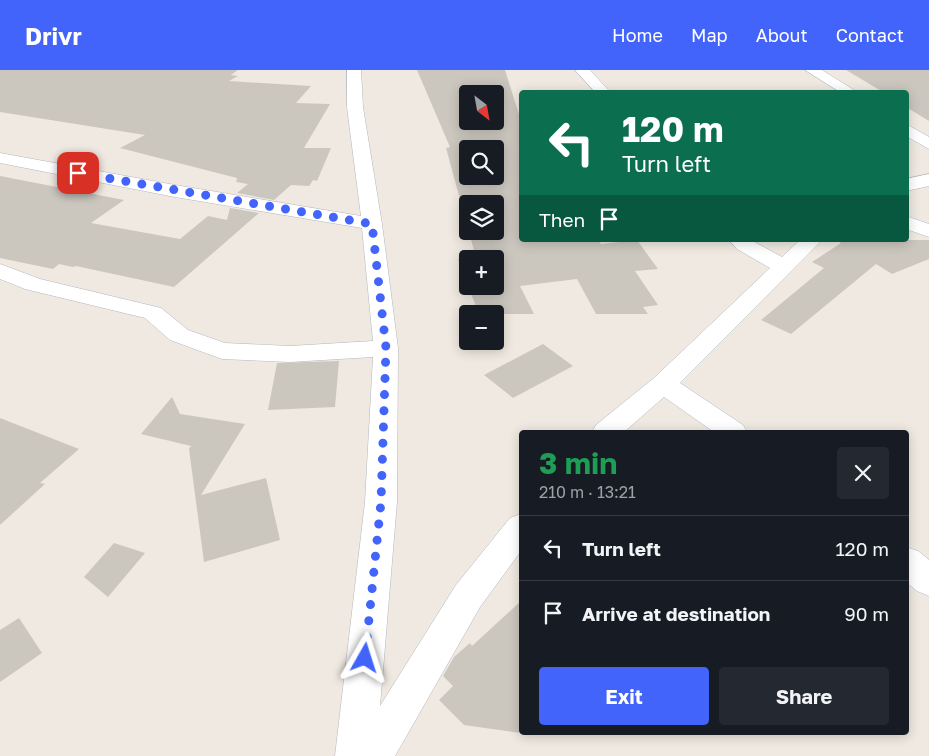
<!DOCTYPE html>
<meta charset="utf-8">
<style>
:root{--surface:#171b24;--page:#242831;--text:#f1f3f6;--muted:#9ea1a6;--line:#363941;--accent:#4264fb}
body{margin:0;font-family:"Golos Text",sans-serif;background:var(--page);color:var(--text);height:100vh;display:flex;flex-direction:column;font-size:19px;white-space:nowrap}
*{box-sizing:border-box;margin:0}
p{font-size:16px;color:var(--muted)}
.icon{flex:none;width:28px;height:28px;fill:none;stroke:currentColor;stroke-width:2;stroke-linecap:round;stroke-linejoin:round}
.map{position:relative;flex:1;overflow:hidden}
.drawer{position:absolute;left:519px;top:360px;width:390px;height:305px;display:flex;flex-direction:column;background:var(--surface);border-radius:5px;box-shadow:0 2px 12px #0003}
.drawer>*{flex:none}
.hud{position:absolute;left:519px;top:20px;width:390px;height:152px;border-radius:5px;box-shadow:0 2px 12px #0003;background:#0b6e4f;color:#fff;overflow:hidden}
.needle{width:32px;rotate:149deg}
.controls{position:absolute;left:459px;top:15px;display:grid;gap:10px}
.controls a{display:grid;place-items:center;width:45px;height:45px;border-radius:5px;background:var(--surface);box-shadow:0 2px 12px #0003;font-size:25px}
.pin{position:absolute;display:grid;place-items:center;width:42px;height:42px;color:#fff;margin:-21px;border-radius:10px;box-shadow:0 2px 8px #0006}
.me{position:absolute;width:55px;margin:-28px;rotate:6deg;stroke-linejoin:round;filter:drop-shadow(0 0 4px #0008)}
.turn{display:flex;align-items:center;gap:18px;height:105px;padding:0 20px;font-size:22px}
.turn .icon{width:65px;height:65px;stroke-width:2.5}
.turn b{display:block;font-size:35px;line-height:42px}
.then{display:flex;align-items:center;height:48px;padding:0 20px;background:#0003;gap:10px;font-size:19px}
.round{display:grid;place-items:center;flex:none;width:52px;height:52px;border-radius:5px;background:var(--page)}
.overview{display:flex;align-items:center;justify-content:space-between;height:85px;padding:0 20px}
h1{font-size:30px;font-weight:700;line-height:38px;color:#1e9e55}
.button{display:flex;gap:10px;margin-top:auto;padding:10px 20px}
.button a{flex:1;height:58px;border-radius:5px;background:var(--accent);color:#fff;font-size:20px;font-weight:700;line-height:58px;text-align:center}
.button a+a{background:var(--page);color:var(--text)}
ul{padding:0;list-style:none}
li{display:flex;align-items:center;gap:15px;height:65px;padding:0 20px;border-top:1px solid var(--line)}
li div{flex:1}
li b{display:block;font-size:19px}
li em{font-style:normal}
header{display:flex;align-items:center;gap:30px;box-sizing:border-box;height:70px;padding:0 25px;background:var(--accent);color:#fff}
header strong{font-size:24px}
nav{display:flex;gap:28px;margin-inline-start:auto;font-size:18px}
.map>svg:first-child{display:block}
</style>
<header>
<strong>Drivr</strong>
<nav><a>Home</a><a>Map</a><a>About</a><a>Contact</a></nav>
</header>
<div class="map">
<svg width="929" height="686" viewBox="0 0 929 686">
<rect width="100%" height="100%" fill="#efe9e1"/>
<!-- building -->
<path fill="#cbc7bf" fill-rule="evenodd" d="M0,0H238L231,5L238,6L229,11L311,16L296,33L330,34L304,78H331L317,111L313,110L309,116L291,115L274,130L237,123L248,114L236,112L237,108L120,78L145,65L0,42Z
M417,0H505L521,51V170H599L601,174L637,170L658,199L635,201L658,235L643,237L648,244H596L577,209L520,216L534,244H479L468,216H495V189H468V214L458,189L476,188L446,78L450,77ZM468,24H495V51H468ZM468,79H495V106H468ZM468,134H495V161H468Z
M846,0H929V51L906,37V22H883Z
M0,106L124,130L91,153L180,169L208,146L227,150L230,138L259,143L174,217L76,196L73,197L59,194L53,199L0,188Z
M835,170H929V189L892,204L876,194L791,264L761,250L824,198L812,192L841,173Z
M543,274L573,296L513,328L484,305Z
M339,291L335,337L268,340L277,293Z
M172,327L180,344L245,354L201,425L266,408L280,470L204,492L189,379L191,376L141,364Z
M0,348L79,379L40,413L45,414L0,455Z
M114,473L145,483L108,527L84,507Z
M521,531V663L464,655L439,630L453,616L443,606L454,587L470,573L472,576Z
M19,548L42,583L0,612V560Z"/>
<g fill="none" stroke-linecap="round" stroke-linejoin="round">
<!-- minor casing -->
<g stroke="#b4b7c1" stroke-width="1">
<path id="minor" d="M347,0H361L363,37L382,154L398,278L397,432L380,636L456,515L510,448L521,444V481L480,537L395,686H335L365,432L373,287L290,292L222,289L170,270L145,248L25,219L0,209V194L40,209L161,238L188,260L225,273L290,276L373,271L362,158L175,127L0,93V83L175,115L361,146L347,37Z
M575,0H590L610,22H595Z
M805,0H822L857,22H840Z
M906,54L929,67V79L906,66Z
M929,104V116L906,121V109Z
M906,146L929,154V167L906,159Z
M729,170H751L782,187L800,170H822L680,313L743,355L747,362H714L664,327L624,362H592L596,355L654,308L770,198L737,179Z
M906,477L918,481L929,490V526L917,521L906,512Z"/>
</g>
<!-- minor -->
<use href="#minor" fill="#fff" fill-rule="evenodd"/>
</g>
<g fill="none" stroke-linecap="round" stroke-linejoin="round">
<!-- route -->
<path stroke="#4264fb" stroke-width="9" stroke-dasharray="0 16.2" d="M78,103L372,154L386,278L381,432L365,588"/>
</g>
</svg>
<div class="controls">
<a><svg class="needle" viewBox="-14 -14 28 28"><path d="M0-13l5 13h-10z" fill="#e53935"/><path d="M0 13l5-13h-10z" fill="#9ea1a6"/></svg></a>
<a><svg class="icon" aria-label="search" viewBox="0 0 24 24"><circle cx="10" cy="10" r="6"/><path d="M15 15l6 6"/></svg></a>
<a><svg class="icon" aria-label="layers" viewBox="0 0 24 24"><path d="M12 4l9 5-9 5-9-5zM3 14l9 5 9-5"/></svg></a>
<a>+</a>
<a>−</a>
</div>
<div class="pin" style="left:78px;top:103px;background:#d93025"><svg class="icon" aria-label="arrive" viewBox="0 0 24 24"><path d="M6 21V4h12l-3 4 3 4H6"/></svg></div>
<svg class="me" style="left:365px;top:588px" viewBox="-20 -20 40 40"><path d="M0-17L14 15 0 8-14 15z" fill="#4264fb" stroke="#fff" stroke-width="4"/></svg>
<div class="hud">
<div class="turn"><svg class="icon" aria-label="left" viewBox="0 0 24 24"><path d="M17 20v-9H6M10 6l-5 5 5 5"/></svg><div><b>120 m</b>Turn left</div></div>
<div class="then">Then<svg class="icon" aria-label="arrive" viewBox="0 0 24 24"><path d="M6 21V4h12l-3 4 3 4H6"/></svg></div>
</div>
<section class="drawer">
<div class="overview"><div><h1>3 min</h1><p>210 m · 13:21</p></div><a class="round"><svg class="icon" aria-label="close" viewBox="0 0 24 24"><path d="M6 6l12 12M18 6L6 18"/></svg></a></div>
<ul>
<li><svg class="icon" aria-label="left" viewBox="0 0 24 24"><path d="M17 20v-9H6M10 6l-5 5 5 5"/></svg><div><b>Turn left</b></div><em>120 m</em></li>
<li><svg class="icon" aria-label="arrive" viewBox="0 0 24 24"><path d="M6 21V4h12l-3 4 3 4H6"/></svg><div><b>Arrive at destination</b></div><em>90 m</em></li>
</ul>
<div class="button"><a>Exit</a><a>Share</a></div>
</section>
</div>
